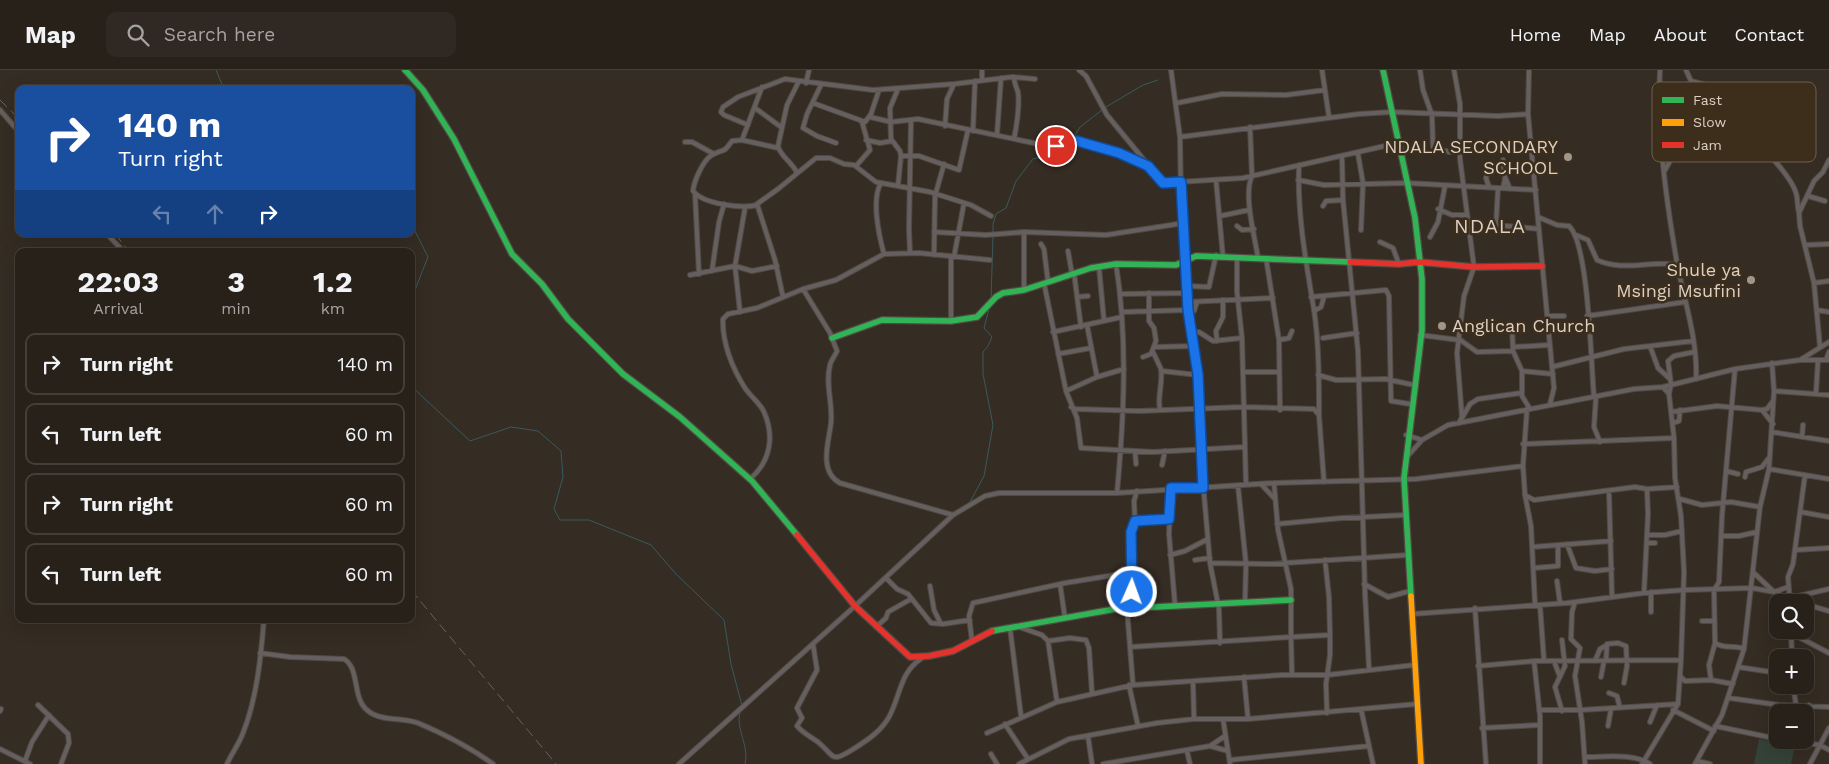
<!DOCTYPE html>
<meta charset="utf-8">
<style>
:root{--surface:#28211a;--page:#302923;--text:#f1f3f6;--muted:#a5a3a2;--line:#443e39}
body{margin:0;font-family:"Work Sans",sans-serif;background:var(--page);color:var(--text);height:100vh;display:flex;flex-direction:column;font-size:19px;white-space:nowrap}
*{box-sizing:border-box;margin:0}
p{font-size:16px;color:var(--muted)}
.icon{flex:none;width:28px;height:28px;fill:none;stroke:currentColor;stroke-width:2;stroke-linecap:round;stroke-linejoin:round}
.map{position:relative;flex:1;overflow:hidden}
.drawer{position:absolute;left:15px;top:178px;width:400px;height:375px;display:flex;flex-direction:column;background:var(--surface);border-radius:10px;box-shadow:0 5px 20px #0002,0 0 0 1px var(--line)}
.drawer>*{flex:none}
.hud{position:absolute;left:15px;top:15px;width:400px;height:152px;border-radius:10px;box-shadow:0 5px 20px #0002,0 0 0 1px var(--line);background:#1a4fa0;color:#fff;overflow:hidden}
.buttons{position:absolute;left:1769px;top:524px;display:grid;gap:10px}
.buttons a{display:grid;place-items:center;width:45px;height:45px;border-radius:10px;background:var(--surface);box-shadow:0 5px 20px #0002,0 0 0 1px var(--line);font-size:25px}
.pin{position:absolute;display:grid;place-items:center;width:42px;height:42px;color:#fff;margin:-21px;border:2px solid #fff;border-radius:50%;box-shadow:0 1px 5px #0007}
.me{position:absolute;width:55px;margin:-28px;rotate:2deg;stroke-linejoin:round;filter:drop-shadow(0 0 4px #0008)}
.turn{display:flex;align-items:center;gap:18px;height:105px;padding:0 20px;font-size:22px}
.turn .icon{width:65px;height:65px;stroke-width:2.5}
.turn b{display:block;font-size:35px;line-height:42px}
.lanes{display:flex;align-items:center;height:48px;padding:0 20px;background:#0003;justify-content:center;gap:25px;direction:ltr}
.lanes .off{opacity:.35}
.eta{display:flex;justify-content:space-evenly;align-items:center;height:85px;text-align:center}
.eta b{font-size:30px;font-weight:700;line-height:35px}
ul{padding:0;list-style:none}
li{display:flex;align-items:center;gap:15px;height:62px;margin:0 10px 8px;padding:0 10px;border:2px solid var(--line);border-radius:10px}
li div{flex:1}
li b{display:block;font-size:19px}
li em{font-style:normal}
header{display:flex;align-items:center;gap:30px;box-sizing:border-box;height:70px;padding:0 25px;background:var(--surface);border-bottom:1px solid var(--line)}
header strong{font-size:24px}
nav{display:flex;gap:28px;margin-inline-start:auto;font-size:18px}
.search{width:350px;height:45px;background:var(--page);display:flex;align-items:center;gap:12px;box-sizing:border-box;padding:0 18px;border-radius:10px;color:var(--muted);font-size:19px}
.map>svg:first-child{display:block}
</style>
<header>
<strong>Map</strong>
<div class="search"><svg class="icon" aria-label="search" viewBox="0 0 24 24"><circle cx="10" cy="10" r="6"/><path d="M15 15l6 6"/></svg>Search here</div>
<nav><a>Home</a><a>Map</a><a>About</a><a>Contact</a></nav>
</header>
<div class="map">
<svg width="1829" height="694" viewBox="0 0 1829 694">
<rect width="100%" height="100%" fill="#352c23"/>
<!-- green -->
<path fill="#344237" d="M1759,669L1795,676L1791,694H1754Z"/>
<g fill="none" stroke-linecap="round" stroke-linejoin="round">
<!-- stream -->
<path stroke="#3a5a5e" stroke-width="1" d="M216,0L224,19
M1106,37L1143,15L1158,10
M1072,70L1080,57L1102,40
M411,158L414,159L428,187L411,230
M993,162V154L996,144L1006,138L1016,111L1033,89L1055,84L1069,73
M991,230L993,166
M411,316L470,371L511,357L538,361L561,381L563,407L554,439L560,450H589L651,475L676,504L724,550L731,594L742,636
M970,432L984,406L993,355L983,304V282L988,276L992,267L984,258L989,239
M740,642C735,659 750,676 745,694"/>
<!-- street casing -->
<g stroke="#514a42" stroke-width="6">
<path id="street" d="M982,0V10
M1079,0L1086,6L1107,45L1163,113L1243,108L1398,73
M1171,0L1180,67L1181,128L1188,240L1198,305L1200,378L1210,493L1219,539L1220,573
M1322,0L1329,47
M1420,0L1423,20L1432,45L1433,77L1449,82L1460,81
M1454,0L1460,34V89L1474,197L1464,226L1457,283L1462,347L1459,353
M1529,0L1528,44L1554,318L1550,334
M1660,0C1657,65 1666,129 1677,193C1684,230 1698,270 1696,309
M1686,0L1691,11L1706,15L1708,37L1723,44L1738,47C1752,69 1790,102 1796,123C1798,129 1797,136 1799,143
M1014,7C1014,13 1016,16 1018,22C1020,38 1017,54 1014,69
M806,13L809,0
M821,15L807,44L803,58L817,66L836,73
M762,17L742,70L778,78
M898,19L890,38L891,69L900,81L901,86L898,115
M813,33L865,52L871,44L879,20
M1177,33L1222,24L1286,25L1325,20
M755,38L781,57
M0,40L19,62
M870,47L891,52L918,49L1043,75C1055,76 1064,70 1074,71C1099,73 1124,86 1146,95
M748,55L724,45L721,42L723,37L738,27L785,9L873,20L954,14L1012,7L1035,9
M945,56L947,29L954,14
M1250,57L1252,106C1243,125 1255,167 1258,188
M973,61L975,11
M997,65L1001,8
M1180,67L1359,44L1392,42L1498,46L1528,44
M742,70L732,71C722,85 724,78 712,85C703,90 694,111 693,121C703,134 742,139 757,135
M866,70L880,73L892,71
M685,72H692L714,84
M1662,76L1714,67H1735L1758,73
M1358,84L1363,113L1361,160
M901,86H919L959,100L968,60
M1342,87L1343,130L1358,281L1365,523L1369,599
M1503,90L1505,109L1503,118
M1299,95C1297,144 1306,192 1314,240C1319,273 1319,310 1319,343
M856,96L870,80L862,52
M1665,100L1687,61L1681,37
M797,103C793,93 780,86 778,76L787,35L798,13
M1505,107L1510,119
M1216,110L1223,187
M1298,110L1324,115L1407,113L1536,120
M881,113C871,129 879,166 884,184
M1489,117L1486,108L1489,99
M1498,118L1496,155L1539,159
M695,123L699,204
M1808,126L1825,131
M1323,136L1326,131L1343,130
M1438,139L1452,145H1466
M1220,146L1249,140
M1538,147L1557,155L1569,156C1589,174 1591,296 1594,327
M1237,156L1242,160L1254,159
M934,162L986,165L1024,162L1106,165L1184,153
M1024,162V220
M107,164L123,181
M1576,165L1588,170L1597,190C1623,202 1650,190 1678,195
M1430,167L1438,152L1445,116
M1380,172L1393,178L1399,194
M1041,174L1044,179L1048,212
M1806,175L1829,174
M1068,181L1072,204
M910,183L909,159L911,50
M934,185L935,126L944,94
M954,187L964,133
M1237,187V222L1242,268L1246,415
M1266,188L1279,270L1280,340
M1116,194C1128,270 1124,347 1117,423
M1099,197L1104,251
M712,201L719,152L724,134
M1074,203L1081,257
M690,205L735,196L752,201L777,196
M1044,213L1066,321L1077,348L1081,378L1154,382L1244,377
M1814,213L1829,211
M1187,216L1209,217L1216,185
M803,219L836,210L884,184L919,183L990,190
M1120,224L1187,223
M783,227L775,190L757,134L778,119L816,88H830L844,94L854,95L876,112L930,122L971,135L991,146
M1077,227L1088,226
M1311,227L1386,220L1389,226L1391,331L1410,334
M1188,232L1273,228
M1817,240L1829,242
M1314,241L1321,237L1324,227
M740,242L735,196L745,138
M1122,242L1188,240
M1189,243L1194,241L1197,232
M1548,246H1564
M1587,246L1685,232
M951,251V187
M1087,255L1097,307
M1512,258L1513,279
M1053,262L1122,247
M1192,263L1199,262L1213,271L1242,268
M1420,265L1459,270
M1323,268L1357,263
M1459,269L1477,282L1513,281L1522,301L1553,304
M1279,270L1289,268L1292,261
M1217,271L1216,261L1223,247V230
M1650,276L1658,298L1670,309
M1155,277L1194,276
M1513,277L1549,275
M1820,277L1814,213L1800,156L1799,143L1814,111L1823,102L1829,90
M1153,282L1162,301L1198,305
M1058,284L1091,278
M1143,287L1151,284L1156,271L1154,258L1149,251V223
M1802,290H1829
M1826,290L1829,282
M1552,297L1624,279L1693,271
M1522,301V326L1530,339
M1243,302H1278
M1318,305L1336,310L1385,309L1414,315
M1066,321L1097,307L1124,299
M1774,321L1829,325
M1816,323L1818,290
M1669,324L1671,314L1668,291L1674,286L1694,282
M1596,327L1594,357L1600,372
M1071,337L1076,339L1139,341L1243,337L1314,339L1319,345L1324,412
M1527,339L1523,396L1525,425L1531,456L1535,534
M1160,340C1157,326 1163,314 1161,300
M1762,340L1767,339L1773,331
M1671,342L1717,336L1762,340L1773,354
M1462,348L1470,334L1478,329L1521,323
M1673,353L1679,351L1680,340
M1772,362L1829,371
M1406,365L1422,370
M1802,367L1803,355
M1523,374L1674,368
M1135,381L1136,394
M1406,388L1422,370L1448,355L1634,319L1663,317L1735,299L1800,290L1829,272
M1162,395L1165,381
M1769,399L1829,409
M1726,401L1738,404
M1745,407L1746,402L1762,397L1768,389
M750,409C770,392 775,367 764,342C760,333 750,326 745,318C732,298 722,272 723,249L728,244L757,238L803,219L830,263L837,281C835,286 831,290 830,295C825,315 833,333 831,353C829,371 818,401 840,413L953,445
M1274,413L1278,460L1291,519V567L1330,565V585L1326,614L1327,643
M1261,414L1274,428
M1238,416L1246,494L1245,532
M1171,418L1169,464L1175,535
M1609,421L1612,527
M1525,425L1534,430L1635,417L1647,419L1677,417
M1680,429L1702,435L1731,432L1760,437
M1801,442L1829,447
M1135,451L1169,449
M1277,454L1342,448L1406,445
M1647,465H1665L1682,461
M1721,466H1739L1757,462
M1647,473H1655
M1567,474L1576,498L1595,501L1612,499
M1532,477L1611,471
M1795,480L1829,478
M1170,485L1185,481L1208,469
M1195,490L1210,488
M1325,490L1329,527L1330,565
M1210,493L1269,494L1408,485
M1534,498L1558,496V475
M1754,503L1774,522L1788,517
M886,508L897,519L908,524L931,553L943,554L970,550
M1557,511L1560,533
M1060,514L1065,548
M1364,514L1388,527L1410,521
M930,516L934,540L941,554
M1651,522V542
M1644,523L1648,444L1647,419
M1575,532L1572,542L1571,569L1580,578L1575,606L1582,652L1585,694
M1790,532L1788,507L1793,494L1805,405
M1790,532H1800
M1805,534L1829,541
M1540,535L1544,591
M1133,538L1131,462L1135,451L1134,431L1137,421
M1475,538L1486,694
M1127,539L1133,615
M1412,544L1567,533L1644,523L1684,520L1752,518L1774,522L1790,528L1829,519
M1702,551H1713
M876,557L886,548L888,542L911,529
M1019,557L1042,565L1048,571L1057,632
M1010,558L1021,646
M1791,560L1792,588
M1791,563L1829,583
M1562,570L1565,596L1555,617L1562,641
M972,571L969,546L973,533L1065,513L1133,502
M1048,571L1070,568L1086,570L1089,578L1092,623
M1715,573C1726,580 1733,574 1744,579
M813,574L817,600L797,638L802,648L797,656C803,663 811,667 818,672C836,687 830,694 855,678C869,669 881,661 889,647C901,625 899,603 922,588
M1130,577L1291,567L1292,605
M260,583L290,587L344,589C360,598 352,628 367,640C380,652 402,647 418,653C444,664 471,678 493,694
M1534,591L1540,646V694
M1554,591L1560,607
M1595,591L1600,579L1605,576
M1606,591L1607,574L1618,573L1626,576L1627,596L1624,613
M1478,596L1534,591L1681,590
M1738,597L1778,603
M1680,606L1685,611L1711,610L1733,614
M1244,607L1248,649
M1601,607L1604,591
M1805,607V608
M1711,610L1709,595L1715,573L1714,520L1719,512L1722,446L1735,299
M1193,611L1194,649
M1129,615L1138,656
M1793,615L1796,635
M1794,616L1809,620
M1609,623L1617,626L1620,638
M1729,628L1779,635L1829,637
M38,635L68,664L69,673L61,694
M1361,639L1373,694
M1539,640H1581L1678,634
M1673,640L1714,661
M0,641L1,639
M1805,644L1809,635
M1223,649L1230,694
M1650,652L1657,635
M1005,654L1028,689
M1608,656L1611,639
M1715,656L1778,669
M1482,658L1540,655
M987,663L1057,632L1133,615L1282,605H1327L1414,595
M1088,666L1092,694
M1785,670L1820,675L1829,680
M1210,676L1228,681
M0,679L30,694
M1187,681L1190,694
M991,684L997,694
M1585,687C1605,687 1633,683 1650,694
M1230,690L1369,676
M25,691L32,672L49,645
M1697,691L1710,694
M227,694C232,683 239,674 243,663C257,628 261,586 264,549
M679,694L855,536L953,445L985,426L999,423H1117L1274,413L1416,409L1523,396
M1019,694L1069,669L1157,653L1194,649H1248L1417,634
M1103,694L1210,676L1225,666
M1642,694L1678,634L1681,590L1684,502L1681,446L1675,408L1674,368L1669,324L1663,317
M1695,694L1722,645L1744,579L1760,437L1769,399L1774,321L1772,293
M1810,694L1829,658"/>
</g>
<!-- fast casing -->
<g stroke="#514a42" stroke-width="8">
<path id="fast" d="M405,0L423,20L454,69L512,184L542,214L568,249L623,304L680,347L752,411L797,465
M1383,0L1415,148L1422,209V260L1404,408L1411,526
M832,268L882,250L951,251L977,247L996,227L1003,223L1024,220L1091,198L1116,194L1176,195L1196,186L1350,192
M992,561L1115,539L1291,530"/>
</g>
<!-- slow casing -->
<g stroke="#514a42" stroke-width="8">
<path id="slow" d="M1411,526L1421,694"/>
</g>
<!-- jam casing -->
<g stroke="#514a42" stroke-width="8">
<path id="jam" d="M1350,192L1399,194L1419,192L1474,197L1542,196
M797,465L855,536L910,587L929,586L953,581L992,561"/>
</g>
<!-- street -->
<use href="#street" stroke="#65605f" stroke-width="4"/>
<!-- fast -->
<use href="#fast" stroke="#30b455" stroke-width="5.5"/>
<!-- slow -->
<use href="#slow" stroke="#ff9f0a" stroke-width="5.5"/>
<!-- jam -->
<use href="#jam" stroke="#e5322d" stroke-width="5.5"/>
<!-- rail -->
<path stroke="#68625e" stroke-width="1" stroke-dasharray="10 5" stroke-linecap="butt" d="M0,30L19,49
M115,164L129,181
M411,520L556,694"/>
</g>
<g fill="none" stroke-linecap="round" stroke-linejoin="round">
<!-- route casing -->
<g stroke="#114b97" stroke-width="12">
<path id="route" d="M1056,76L1077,71L1119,83L1148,96L1163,113L1181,112L1188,240L1198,305L1203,418H1171L1169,449L1135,451L1131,462L1132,522"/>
</g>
<!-- route -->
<use href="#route" stroke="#1a73e8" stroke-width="9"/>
</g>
<!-- markers -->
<g fill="#a0978c" stroke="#3d2d1b" stroke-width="2">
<circle cx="1568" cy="87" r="5"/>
<circle cx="1751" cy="210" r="5"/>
<circle cx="1442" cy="256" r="5"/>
</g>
<g text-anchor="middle" stroke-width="5" stroke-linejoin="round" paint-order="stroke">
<!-- poi labels -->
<g font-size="18" fill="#dad0c5" stroke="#3d2d1b" text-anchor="end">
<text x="1558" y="83">NDALA SECONDARY<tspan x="1558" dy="21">SCHOOL</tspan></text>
<text x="1741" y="206">Shule ya<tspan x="1741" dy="21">Msingi Msufini</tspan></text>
<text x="1452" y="262" text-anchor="start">Anglican Church</text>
</g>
<!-- quarter labels -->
<g font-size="20" letter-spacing="1" fill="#dad0c5" stroke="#3d2d1b">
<text x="1490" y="163">NDALA</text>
</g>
</g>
<!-- legend -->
<rect x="1652" y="12" width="164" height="80" rx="8" fill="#3d2d1b" stroke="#6c5e4e" stroke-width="1"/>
<rect x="1662" y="27" width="22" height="6" fill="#30b455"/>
<rect x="1662" y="49" width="22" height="7" fill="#ff9f0a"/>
<rect x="1662" y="72" width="22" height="6" fill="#e5322d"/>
<g font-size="14" fill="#dad0c5">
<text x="1693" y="35">Fast</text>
<text x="1693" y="57">Slow</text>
<text x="1693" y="80">Jam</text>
</g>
</svg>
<div class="buttons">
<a><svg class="icon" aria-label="search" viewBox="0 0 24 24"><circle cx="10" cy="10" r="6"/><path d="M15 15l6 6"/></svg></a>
<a>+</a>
<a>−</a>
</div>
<div class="pin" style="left:1056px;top:76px;background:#d93025"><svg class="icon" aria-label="arrive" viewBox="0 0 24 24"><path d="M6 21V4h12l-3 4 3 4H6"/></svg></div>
<svg class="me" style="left:1132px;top:522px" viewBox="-20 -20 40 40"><circle r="17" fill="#1a73e8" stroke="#fff" stroke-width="3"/><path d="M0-11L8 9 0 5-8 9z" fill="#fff"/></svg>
<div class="hud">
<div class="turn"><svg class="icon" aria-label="right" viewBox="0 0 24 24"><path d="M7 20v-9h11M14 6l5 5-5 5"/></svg><div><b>140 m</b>Turn right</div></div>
<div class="lanes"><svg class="icon off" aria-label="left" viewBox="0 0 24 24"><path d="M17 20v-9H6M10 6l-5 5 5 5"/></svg><svg class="icon off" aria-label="ahead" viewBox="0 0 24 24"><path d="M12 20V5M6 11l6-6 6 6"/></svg><svg class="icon" aria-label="right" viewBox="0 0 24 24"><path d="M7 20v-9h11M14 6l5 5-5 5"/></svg></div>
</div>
<section class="drawer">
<div class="eta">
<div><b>22:03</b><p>Arrival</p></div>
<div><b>3</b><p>min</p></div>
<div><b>1.2</b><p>km</p></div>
</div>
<ul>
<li><svg class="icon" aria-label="right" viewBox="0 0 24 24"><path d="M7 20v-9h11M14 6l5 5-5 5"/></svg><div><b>Turn right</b></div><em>140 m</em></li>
<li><svg class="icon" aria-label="left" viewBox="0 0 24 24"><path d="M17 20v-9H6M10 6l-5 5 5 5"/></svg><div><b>Turn left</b></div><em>60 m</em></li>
<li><svg class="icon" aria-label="right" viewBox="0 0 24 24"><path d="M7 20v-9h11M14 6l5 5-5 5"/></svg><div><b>Turn right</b></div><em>60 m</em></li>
<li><svg class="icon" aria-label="left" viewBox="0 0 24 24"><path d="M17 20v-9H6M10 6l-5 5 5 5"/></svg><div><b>Turn left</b></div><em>60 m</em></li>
</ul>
</section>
</div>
